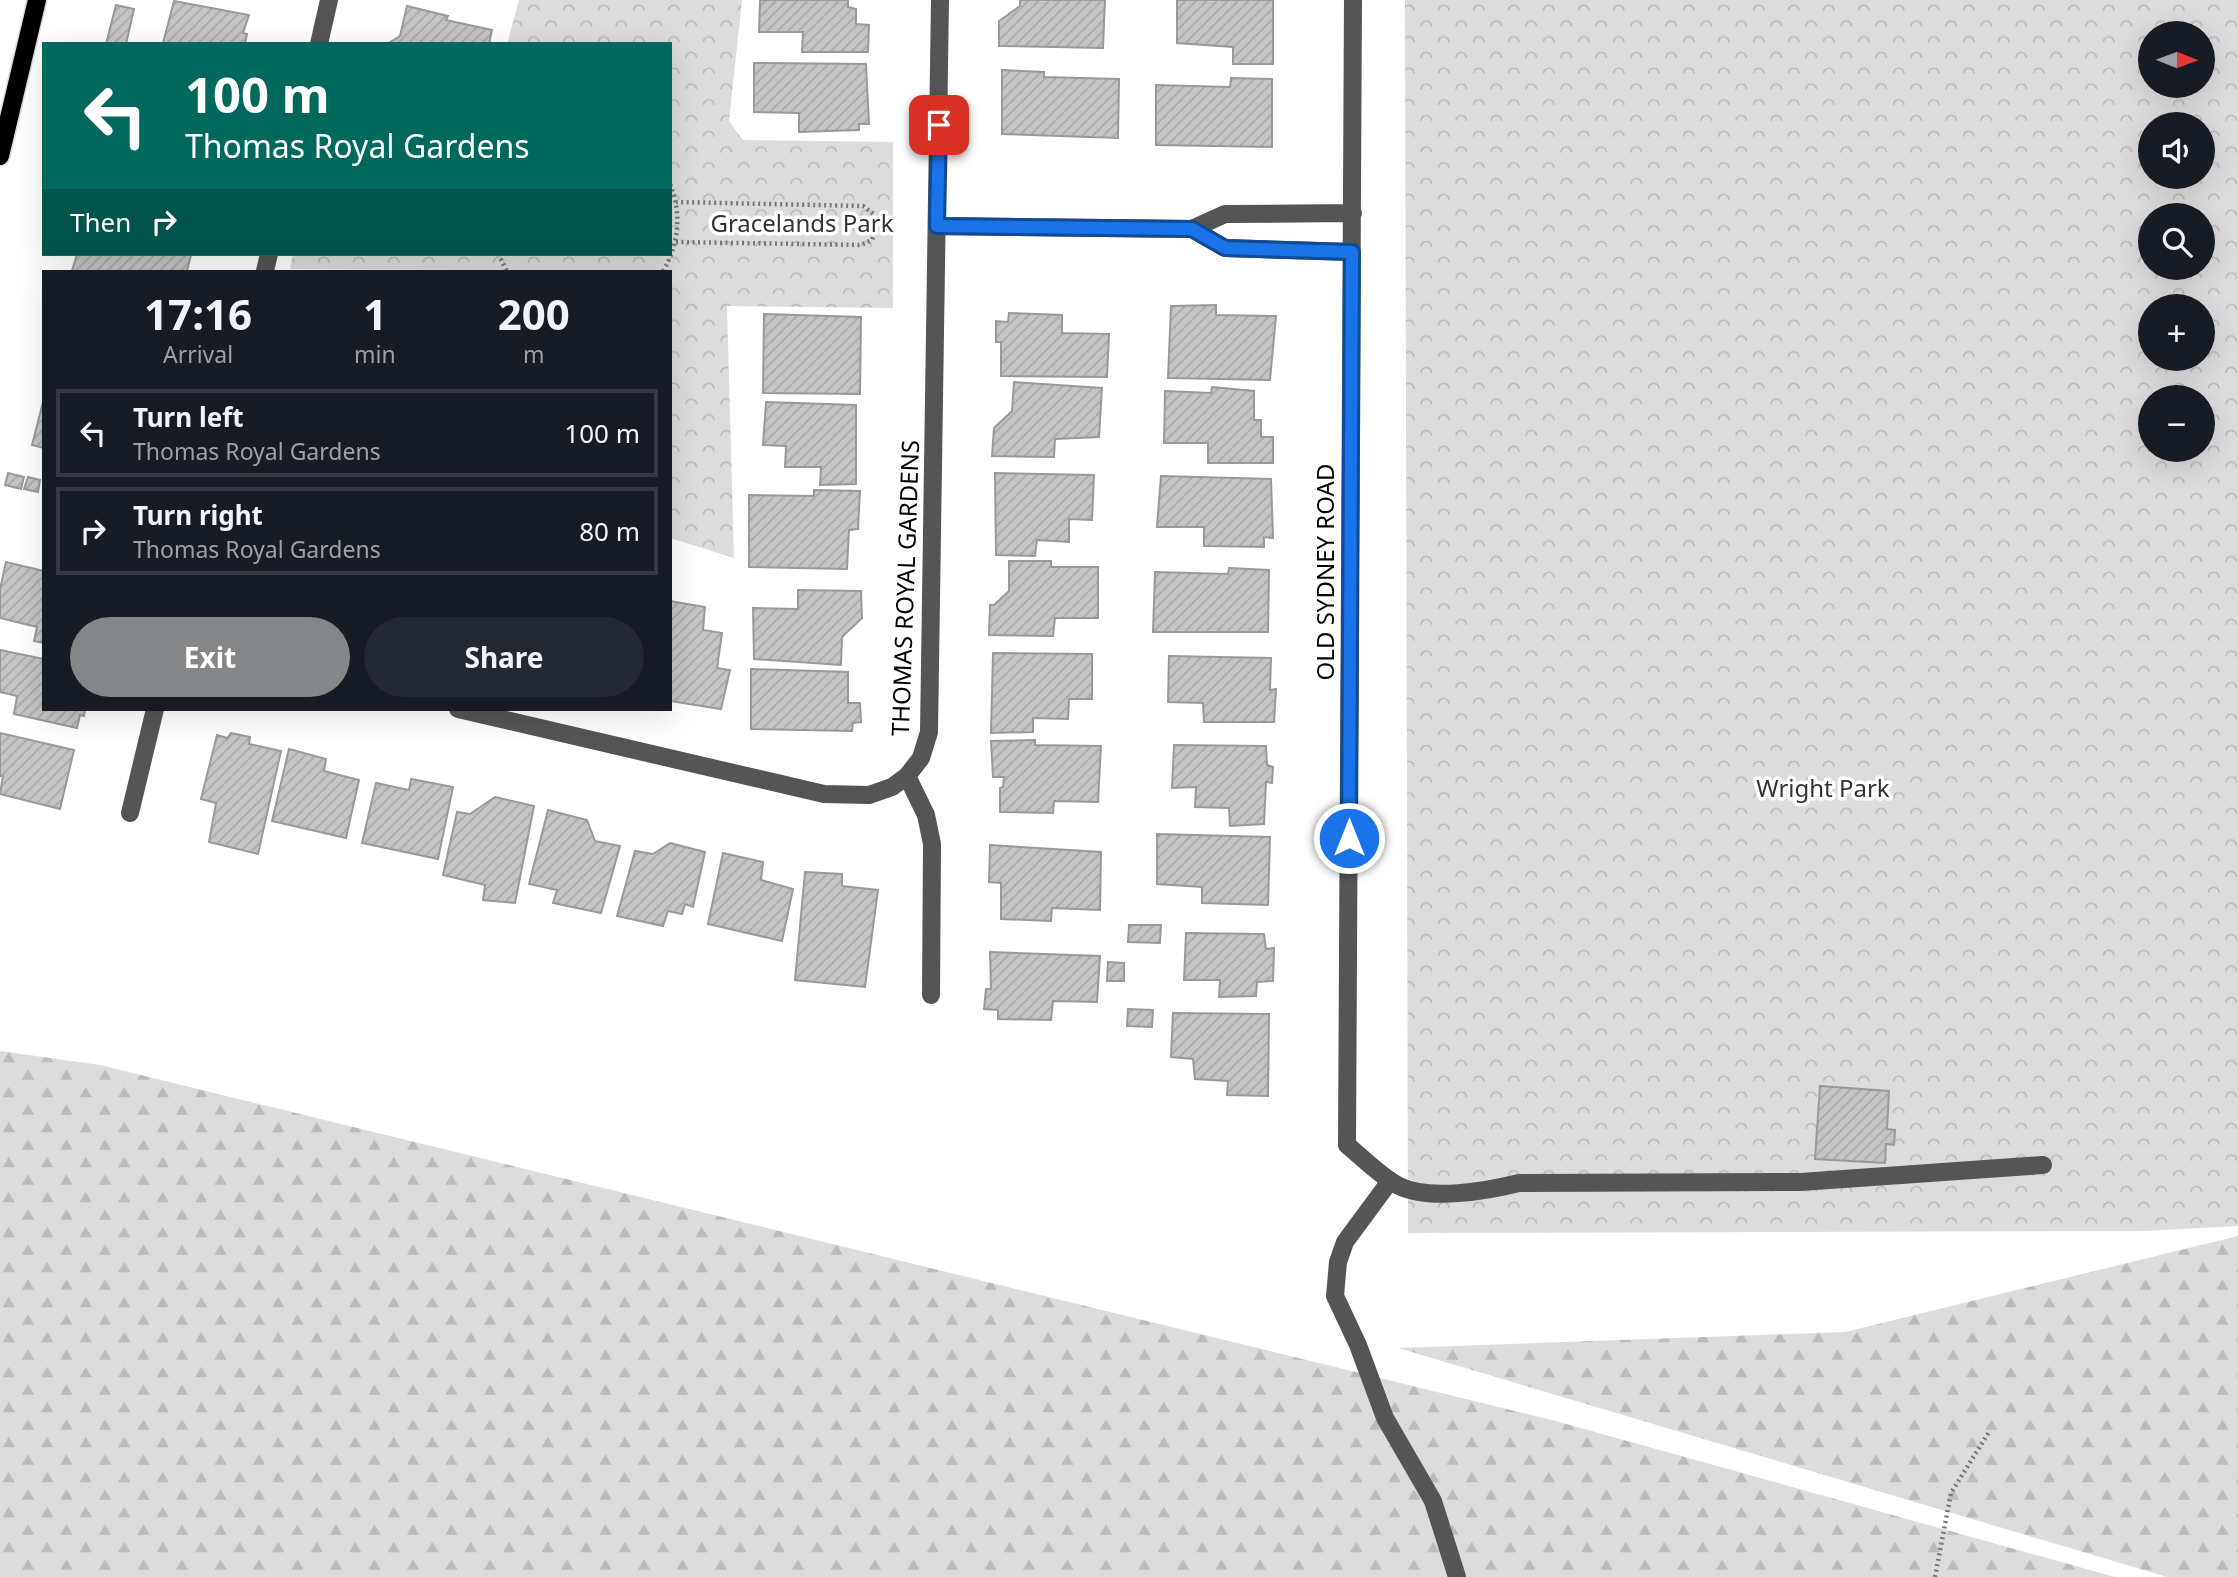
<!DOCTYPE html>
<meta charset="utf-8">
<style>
:root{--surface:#171b24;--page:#242831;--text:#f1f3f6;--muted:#9ea1a6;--line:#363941;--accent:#858687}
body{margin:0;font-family:"Noto Sans",sans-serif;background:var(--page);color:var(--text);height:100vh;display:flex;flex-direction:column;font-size:26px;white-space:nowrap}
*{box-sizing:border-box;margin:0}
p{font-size:23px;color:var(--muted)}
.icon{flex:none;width:38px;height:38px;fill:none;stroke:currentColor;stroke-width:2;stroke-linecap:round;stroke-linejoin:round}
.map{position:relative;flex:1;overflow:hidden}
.details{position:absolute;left:42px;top:270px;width:630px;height:441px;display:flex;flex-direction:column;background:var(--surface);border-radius:0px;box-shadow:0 7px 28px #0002}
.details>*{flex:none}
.hud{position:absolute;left:42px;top:42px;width:630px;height:214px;border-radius:0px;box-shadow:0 7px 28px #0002;background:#00695c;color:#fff;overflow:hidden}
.needle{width:46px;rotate:91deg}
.fabs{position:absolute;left:2138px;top:21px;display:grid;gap:14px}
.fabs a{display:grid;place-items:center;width:77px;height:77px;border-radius:50%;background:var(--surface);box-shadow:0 7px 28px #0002;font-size:35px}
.pin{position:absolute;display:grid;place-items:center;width:60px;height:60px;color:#fff;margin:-30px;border-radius:14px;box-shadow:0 4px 10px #0006}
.me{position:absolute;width:77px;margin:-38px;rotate:0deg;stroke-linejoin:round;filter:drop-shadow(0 0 5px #0008)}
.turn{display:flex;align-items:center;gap:24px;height:147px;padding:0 28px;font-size:32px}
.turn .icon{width:91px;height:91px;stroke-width:2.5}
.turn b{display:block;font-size:49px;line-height:60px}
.then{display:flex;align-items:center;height:66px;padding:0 28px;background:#0003;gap:14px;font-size:26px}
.eta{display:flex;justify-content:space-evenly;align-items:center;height:119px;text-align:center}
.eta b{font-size:42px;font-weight:700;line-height:49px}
.button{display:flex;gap:14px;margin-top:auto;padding:14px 28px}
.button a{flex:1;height:80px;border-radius:42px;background:var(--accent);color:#fff;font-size:28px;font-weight:700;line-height:80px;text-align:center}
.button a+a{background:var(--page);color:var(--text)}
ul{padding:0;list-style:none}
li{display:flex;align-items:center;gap:21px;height:88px;margin:0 14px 10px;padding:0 14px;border:4px solid var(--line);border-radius:0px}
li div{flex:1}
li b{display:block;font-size:26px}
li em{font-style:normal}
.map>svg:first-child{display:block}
</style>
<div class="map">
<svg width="2238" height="1577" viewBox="0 0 2238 1577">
<defs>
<pattern id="forest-firs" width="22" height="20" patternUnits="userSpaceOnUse" patternTransform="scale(1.75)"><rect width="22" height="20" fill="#dcdcdc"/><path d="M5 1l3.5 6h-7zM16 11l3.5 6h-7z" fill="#bbb"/></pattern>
<pattern id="park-crowns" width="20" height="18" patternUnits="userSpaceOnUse" patternTransform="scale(1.75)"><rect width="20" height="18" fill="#dcdcdc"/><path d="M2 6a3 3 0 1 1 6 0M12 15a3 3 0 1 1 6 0" fill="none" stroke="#bbb"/></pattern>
<pattern id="building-hatch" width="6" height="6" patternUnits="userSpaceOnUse" patternTransform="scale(1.75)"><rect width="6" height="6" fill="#c4c4c4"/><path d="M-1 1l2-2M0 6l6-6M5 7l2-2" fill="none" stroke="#a7a7a7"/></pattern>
</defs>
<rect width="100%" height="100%" fill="#fff"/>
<!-- forest -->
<path fill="url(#forest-firs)" d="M0,1051L100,1065L1552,1420L2115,1577H0Z
M2238,1236V1577H2167L1398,1348L1845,1332Z"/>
<!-- park -->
<path fill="url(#park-crowns)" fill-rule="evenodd" d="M519,0H742L729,121L743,140L893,142V308L727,306L734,558L670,538V271L290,269L293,254H670V44H507Z
M1405,0H2238V1226L2144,1231L1408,1233ZM2151,33H2203V86H2151ZM2151,124H2203V177H2151ZM2151,215H2203V268H2151ZM2151,306H2203V359H2151ZM2151,397H2203V450H2151Z"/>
<!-- building -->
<path fill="url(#building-hatch)" stroke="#999" stroke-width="2" d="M760,0H848V7L856,9V24L869,25L868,52H802L803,32H759Z
M1020,0H1105L1103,48L999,46V21L1020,6Z
M1177,0H1273V64H1233V47L1177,43Z
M174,1L249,15L243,33L247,34L245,44L163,43Z
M116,5L134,9L126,44H106Z
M407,6L448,16L446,20L492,30L489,44H387L400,36Z
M754,63L866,64L869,124H859V130L799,132V113L754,112Z
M1002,70L1044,72V77L1119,79L1118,138L1002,134Z
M1231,78L1272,79V147L1156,145V85L1230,87Z
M77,254H184L191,255L187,271H72Z
M1216,305V315L1276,316L1270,380L1168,378L1171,306Z
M1009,313L1062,315V333L1109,334L1107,377L1001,376V342H996V321L1008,322Z
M764,314L861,317L860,394L763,393Z
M1014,382L1102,388L1099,437L1055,439L1054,457L992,456L994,428L1012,411Z
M1212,387L1254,391V420H1261V437H1273V463H1208V443H1164L1165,391L1211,393Z
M44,398V448L32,445Z
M766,402L856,405V484L820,485L821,467H785L786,446L763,445Z
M8,473L24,477L21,489L5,485Z
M995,473L1094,475L1092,520L1069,519V542L1037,540L1035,556L996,555Z
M1161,476L1271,479L1273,538L1264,537V547L1204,546V527H1157Z
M28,477L40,480L38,492L24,489Z
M814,490L860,491L858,529L849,530L847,569L749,567V495L814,496Z
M1009,561H1051V567H1098V618H1055L1053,636L989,635L990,605H994L1009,591Z
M6,562L44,571V643L34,641L37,627L0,618V589Z
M1229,568L1269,570L1268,632H1153L1155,572L1228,574Z
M798,590L861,591L862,618L842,637L841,665L754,659L753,608L798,609Z
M670,601L705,607L703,630L722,633L717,668L730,670L721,709L670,701Z
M0,650L44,659V709H85L84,716L80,715L77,728L14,714L17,696L0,692Z
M993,653L1092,654V699H1069L1068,719L1033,718V732L991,733Z
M1169,656L1271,658L1270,690L1276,689L1274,722H1204L1203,703L1168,702Z
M751,669L848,672V703H860L861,722L853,723L852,731L751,729Z
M0,733L74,750L60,809L0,794L3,776H0Z
M231,733L250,737L249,744L281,751L258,854L209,842L216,803L201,799L217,735L227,738Z
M1035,740V745L1101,746L1098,802L1054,801L1053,813L1000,812V788L1003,787L1004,777H993L991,741Z
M1174,745L1266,746L1267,765L1273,767L1272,783L1266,782L1264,824L1230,826L1229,808L1195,807L1196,787L1172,788Z
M289,749L326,759L324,771L359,780L346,838L272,821Z
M411,779L453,787L438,859L362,843L376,783L409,790Z
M495,797L534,806L515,903L483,900L485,885L443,875L457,812L470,814Z
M548,810L587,820L595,841L620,846L601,913L553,903L557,890L529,884Z
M1157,834L1270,837L1268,905L1202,903V887L1157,884Z
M670,843L705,852L693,907L685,904L682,914L668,911L663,926L617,916L635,851L653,854Z
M990,845L1101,852L1100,910L1052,908L1051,921L1001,919V883L989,882Z
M723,853L763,862L761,880L793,889L782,941L708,924Z
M805,872L842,874V886L878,890L865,987L795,980Z
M1129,925H1161L1160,943L1128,942Z
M1186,933L1264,934L1266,949L1274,948L1273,981L1257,982L1256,996L1219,997L1220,980H1184Z
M990,952L1100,956L1097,1002L1053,1001L1051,1020L998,1019V1010L984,1009L986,989H991Z
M1108,962L1124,963V981H1107Z
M1128,1009L1153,1010L1152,1027L1127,1026Z
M1173,1013L1269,1014L1268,1096L1227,1095L1228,1081L1195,1079L1193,1059L1171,1057Z
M1820,1086L1889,1091L1887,1129L1895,1130L1894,1145L1886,1144L1885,1163L1815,1159Z"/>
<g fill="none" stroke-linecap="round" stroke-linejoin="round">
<!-- major casing -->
<g stroke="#dbdbdb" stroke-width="21">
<path id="major" d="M0,156L37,0"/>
</g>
<!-- path -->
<path stroke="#777" stroke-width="4.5" stroke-dasharray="2 3.5" stroke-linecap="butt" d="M676,242L861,245L872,240L877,226L875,215L863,206L676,202
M498,254L507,271
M663,271C679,244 682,214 670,184
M1935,1577L1951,1493L1989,1432"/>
<!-- minor -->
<path stroke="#555" stroke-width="18" d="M1353,0L1347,1145C1364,1159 1380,1176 1399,1186C1429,1201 1487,1191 1519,1183L1801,1182L2043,1165
M319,44L329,0
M938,226L1192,229L1225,214L1353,213
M1192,229L1225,248L1352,252
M265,271L269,254
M458,709L824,794L869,795L892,787L907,776L921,758L929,732L940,0
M907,776L926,815L932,844L931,995
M130,813L155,709
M1390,1181L1345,1242L1338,1262L1335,1296L1358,1345L1385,1418L1433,1501L1457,1577"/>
<!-- major -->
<use href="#major" stroke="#000" stroke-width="18"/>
</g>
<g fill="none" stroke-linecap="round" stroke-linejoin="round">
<!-- route casing -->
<g stroke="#114b97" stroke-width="18">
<path id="route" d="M939,125L937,226L1192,229L1225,248L1352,252L1349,838"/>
</g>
<!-- route -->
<use href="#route" stroke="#1a73e8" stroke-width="12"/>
</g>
<g text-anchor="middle" stroke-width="7" stroke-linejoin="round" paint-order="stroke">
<!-- park labels -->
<g font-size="24" fill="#333" stroke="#fff">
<text x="802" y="232">Gracelands Park</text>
<text x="1823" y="797">Wright Park</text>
</g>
<!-- street labels -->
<g font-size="24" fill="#000" stroke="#fff">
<text transform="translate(1326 572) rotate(-90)" y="8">OLD SYDNEY ROAD</text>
<text transform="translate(906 588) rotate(-88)" y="8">THOMAS ROYAL GARDENS</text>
</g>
</g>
</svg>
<div class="fabs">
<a><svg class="needle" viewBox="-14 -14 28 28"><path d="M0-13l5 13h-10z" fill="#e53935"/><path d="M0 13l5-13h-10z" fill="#9ea1a6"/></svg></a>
<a><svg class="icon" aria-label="sound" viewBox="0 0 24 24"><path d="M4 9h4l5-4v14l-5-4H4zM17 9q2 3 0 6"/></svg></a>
<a><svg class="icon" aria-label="search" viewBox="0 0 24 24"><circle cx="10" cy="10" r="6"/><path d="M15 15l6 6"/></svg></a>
<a>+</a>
<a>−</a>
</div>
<div class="pin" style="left:939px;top:125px;background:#d93025"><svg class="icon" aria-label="arrive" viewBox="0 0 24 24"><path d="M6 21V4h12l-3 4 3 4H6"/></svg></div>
<svg class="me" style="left:1349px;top:838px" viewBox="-20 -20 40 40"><circle r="17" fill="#1a73e8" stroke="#fff" stroke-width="3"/><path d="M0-11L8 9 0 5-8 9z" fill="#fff"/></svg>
<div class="hud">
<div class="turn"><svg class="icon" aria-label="left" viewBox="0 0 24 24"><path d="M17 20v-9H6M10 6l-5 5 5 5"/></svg><div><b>100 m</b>Thomas Royal Gardens</div></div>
<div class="then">Then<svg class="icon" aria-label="right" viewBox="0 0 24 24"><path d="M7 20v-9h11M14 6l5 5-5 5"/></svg></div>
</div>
<section class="details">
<div class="eta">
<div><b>17:16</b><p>Arrival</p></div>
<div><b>1</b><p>min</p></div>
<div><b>200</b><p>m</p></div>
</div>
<ul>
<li><svg class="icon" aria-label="left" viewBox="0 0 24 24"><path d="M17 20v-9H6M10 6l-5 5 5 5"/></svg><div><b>Turn left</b><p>Thomas Royal Gardens</p></div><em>100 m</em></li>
<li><svg class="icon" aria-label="right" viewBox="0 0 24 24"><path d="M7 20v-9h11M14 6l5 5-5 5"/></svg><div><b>Turn right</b><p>Thomas Royal Gardens</p></div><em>80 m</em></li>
</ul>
<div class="button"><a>Exit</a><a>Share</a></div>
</section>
</div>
